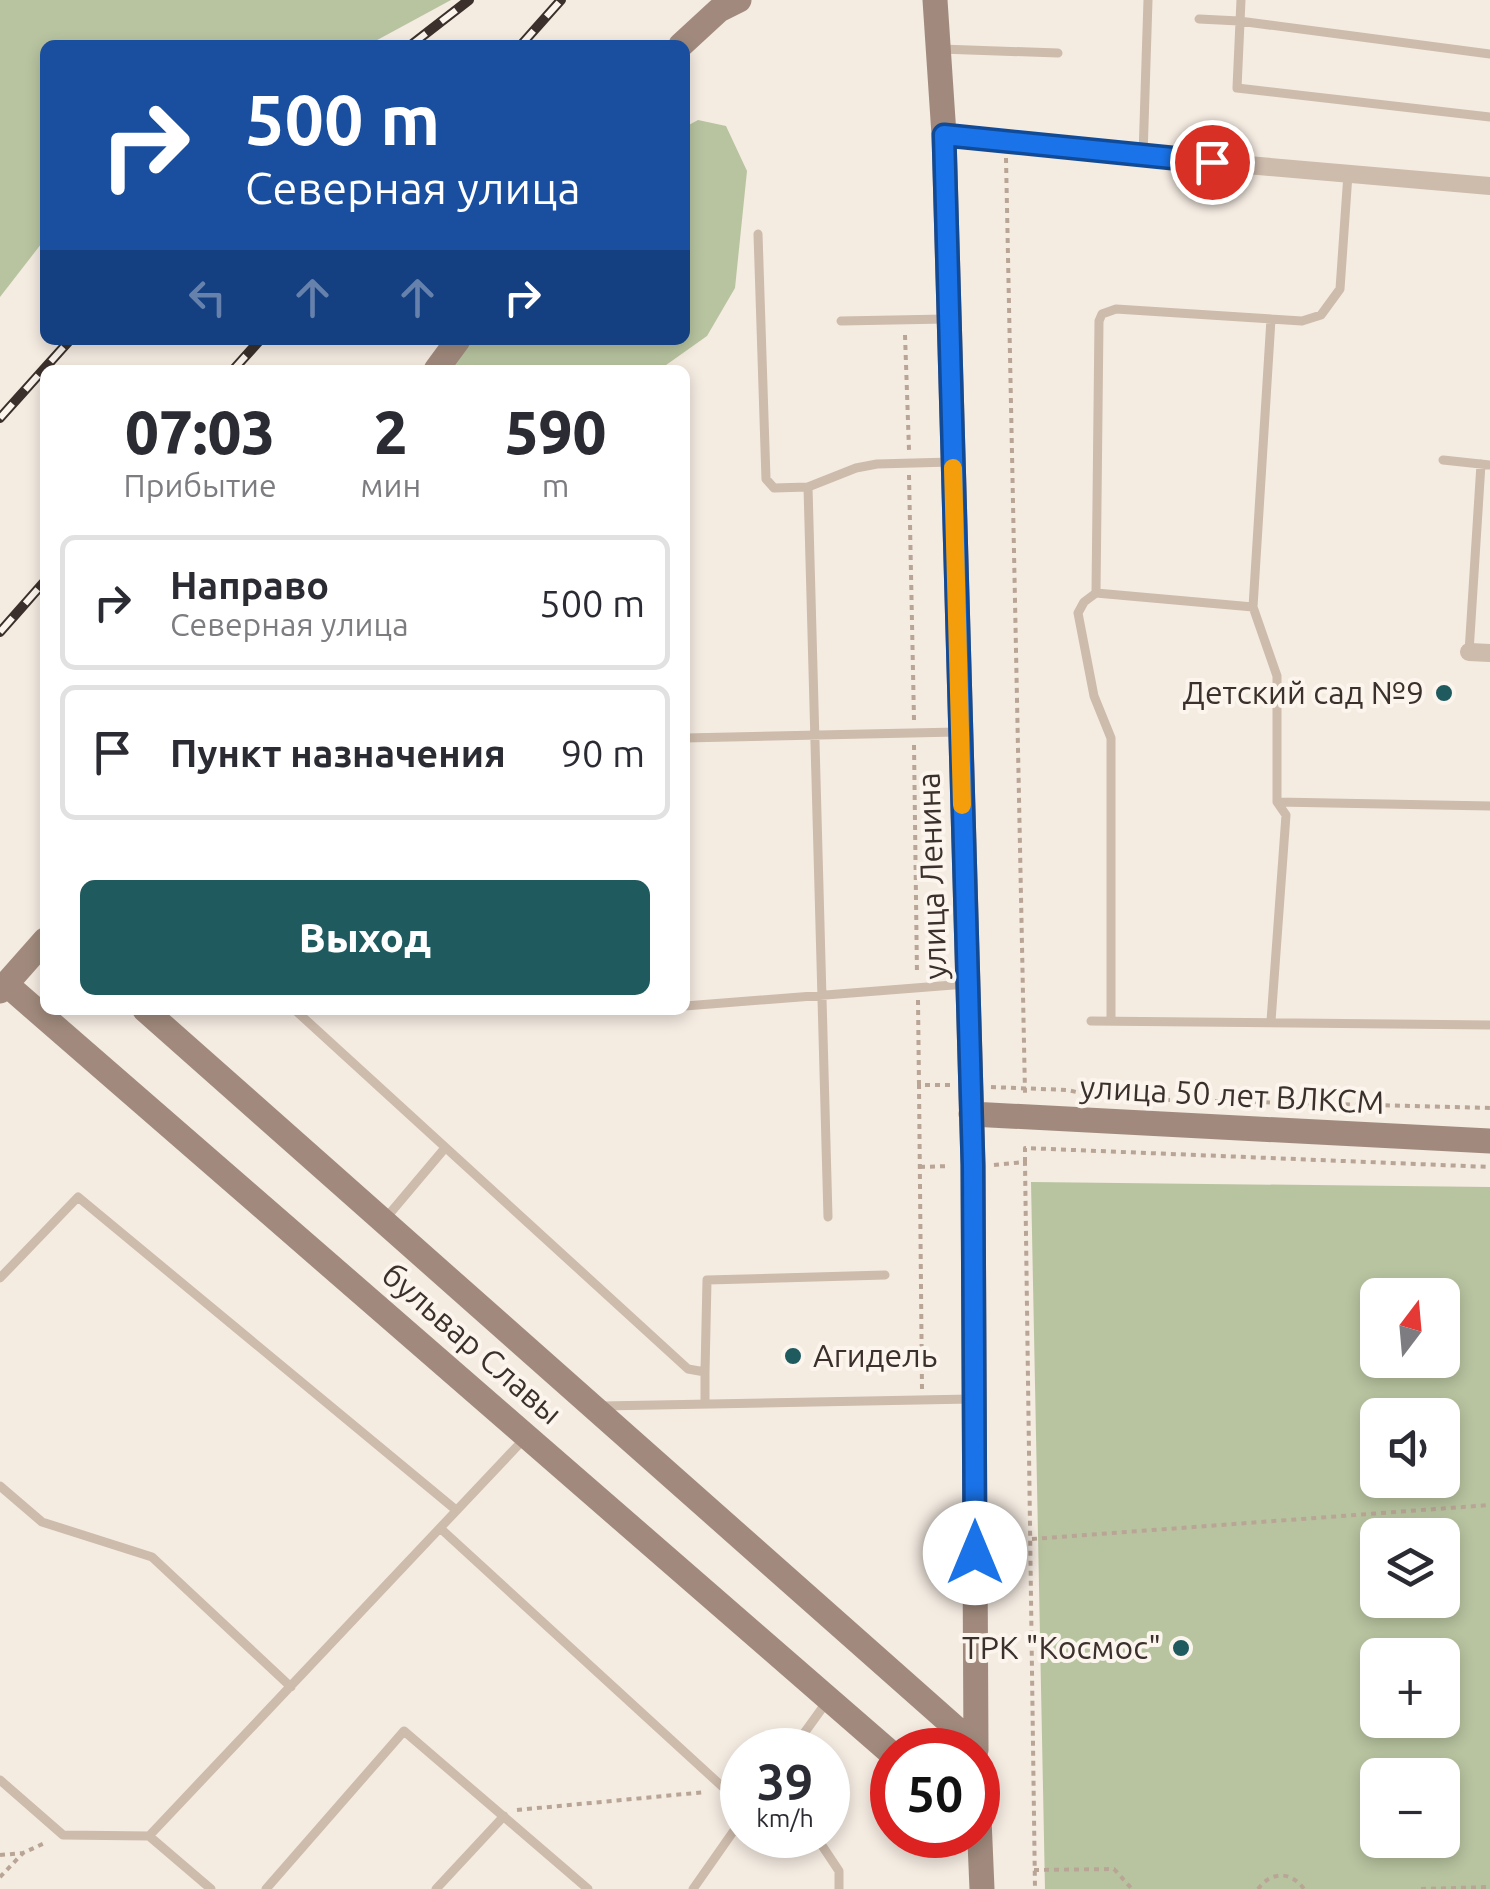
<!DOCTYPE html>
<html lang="ru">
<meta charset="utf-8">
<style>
:root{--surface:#fff;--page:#f7f7f7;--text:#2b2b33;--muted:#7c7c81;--line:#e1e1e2;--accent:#1f5a5e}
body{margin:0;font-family:Ubuntu,sans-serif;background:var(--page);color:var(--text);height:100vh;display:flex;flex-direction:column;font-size:38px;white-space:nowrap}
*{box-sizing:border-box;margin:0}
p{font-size:32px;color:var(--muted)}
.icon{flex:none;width:55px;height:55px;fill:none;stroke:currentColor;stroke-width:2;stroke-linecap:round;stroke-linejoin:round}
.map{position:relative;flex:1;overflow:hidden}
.drawer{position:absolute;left:40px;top:365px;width:650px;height:650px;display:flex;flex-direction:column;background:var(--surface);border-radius:15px;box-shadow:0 5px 15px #0003}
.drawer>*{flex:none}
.top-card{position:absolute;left:40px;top:40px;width:650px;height:305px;border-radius:15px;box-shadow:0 5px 15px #0003;background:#1a4fa0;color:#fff;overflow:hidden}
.needle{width:65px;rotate:16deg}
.controls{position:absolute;left:1360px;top:1278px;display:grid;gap:20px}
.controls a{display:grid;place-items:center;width:100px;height:100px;border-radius:15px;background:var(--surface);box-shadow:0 5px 15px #0003;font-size:50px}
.speed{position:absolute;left:720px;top:1728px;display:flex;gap:20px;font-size:50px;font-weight:700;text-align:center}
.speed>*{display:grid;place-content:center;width:130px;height:130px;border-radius:50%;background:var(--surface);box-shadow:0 5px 15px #0003;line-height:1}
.speed small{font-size:25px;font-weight:400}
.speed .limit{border:15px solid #d22;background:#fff;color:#111}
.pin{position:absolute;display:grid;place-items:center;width:85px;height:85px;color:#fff;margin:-42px;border:5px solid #fff;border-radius:50%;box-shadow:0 2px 10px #0007}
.me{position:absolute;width:110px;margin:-55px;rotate:0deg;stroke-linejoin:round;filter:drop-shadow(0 0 8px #0008)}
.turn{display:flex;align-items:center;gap:35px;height:210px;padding:0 40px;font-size:45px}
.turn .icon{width:130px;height:130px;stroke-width:2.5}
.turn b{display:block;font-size:70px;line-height:85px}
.lanes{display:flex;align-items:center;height:95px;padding:0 40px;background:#0003;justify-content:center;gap:50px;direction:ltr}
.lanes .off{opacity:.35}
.eta{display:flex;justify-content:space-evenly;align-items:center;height:170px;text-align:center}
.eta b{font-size:60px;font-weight:800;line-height:70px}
.action{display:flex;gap:20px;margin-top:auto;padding:20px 40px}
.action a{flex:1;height:115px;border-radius:15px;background:var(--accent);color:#fff;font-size:40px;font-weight:800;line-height:115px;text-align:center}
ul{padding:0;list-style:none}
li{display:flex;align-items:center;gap:30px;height:135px;margin:0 20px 15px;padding:0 20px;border:5px solid var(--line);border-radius:15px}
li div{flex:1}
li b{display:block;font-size:38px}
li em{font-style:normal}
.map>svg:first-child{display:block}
</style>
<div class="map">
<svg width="1490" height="1889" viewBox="0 0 1490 1889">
<rect width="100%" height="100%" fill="#f4ebe1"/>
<!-- green -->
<path fill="#b8c4a0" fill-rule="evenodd" d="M0,0H451L368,45H45V239L0,297Z
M698,120L726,126L747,171L735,288L707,336L659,370H447L468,340H685V127Z
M1031,1182L1490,1187V1889H1045ZM1378,1295H1442V1360H1378ZM1378,1415H1442V1480H1378ZM1378,1535H1442V1600H1378ZM1378,1655H1442V1720H1378ZM1378,1775H1442V1840H1378Z"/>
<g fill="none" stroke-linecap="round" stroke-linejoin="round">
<!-- path -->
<path stroke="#b9a596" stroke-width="4" stroke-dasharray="5 5" stroke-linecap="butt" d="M1006,158L1025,1093
M905,335L909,450
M909,475L914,720
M914,745L917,975
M918,1000L919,1085
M991,1087L1067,1090L1100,1097
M1135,1099L1490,1108
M1025,1162V1148L1490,1167
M994,1165L1025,1162L1035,1889
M920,1167L950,1166
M922,1389L919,1085H951
M1032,1539L1490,1505
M517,1810L706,1792
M0,1855L23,1853
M1034,1870L1114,1869L1132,1889
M0,1877L23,1853L47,1842
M1258,1889C1271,1871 1291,1871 1304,1889
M1421,1889L1490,1887"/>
<!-- lane -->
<path stroke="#cdbbac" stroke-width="9" d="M1241,0L1237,88L1490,117
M1199,19L1239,21L1490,54
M941,49L1058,53
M1143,156L1148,0
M758,234L766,479L774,488L808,487L828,1217
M841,321L946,319
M1443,460L1490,465
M808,487L856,468L877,464L951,462
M1096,593L1084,602L1078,613L1094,696L1111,738V1021
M1253,607L1271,319
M1469,652L1481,464
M685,738L957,732
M1277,802L1490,806
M685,1006L966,984
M295,1010L688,1369L705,1372V1404
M1091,1021L1490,1025
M1271,1021L1286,815L1277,802V676L1253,607L1096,593L1099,321L1102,314L1116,309L1302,321L1321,315L1340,289L1348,174
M386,1218L445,1148
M0,1278L78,1197L456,1510
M705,1372L707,1280L885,1275
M602,1406L971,1399
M0,1486L42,1522L152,1557L291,1687
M440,1528L726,1790L742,1800
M792,1750L828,1700
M0,1780L63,1835L149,1836L525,1438
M815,1835L839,1871V1889
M149,1836L211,1889
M266,1889L404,1731L588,1889
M436,1889L504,1816
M693,1889L742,1819"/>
<!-- street -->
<path stroke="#cdbbac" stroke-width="18" d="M944,135L1143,156L1490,186
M1469,652L1490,653"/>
<!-- secondary -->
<path stroke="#a18a7d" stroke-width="25" d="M935,0L944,135L973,1165L976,1750
M681,45L719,10L739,0
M436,370L458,340
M6,984L892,1754
M0,991L45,940
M145,1010L976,1746
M971,1114L1490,1141
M978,1795L982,1889"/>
<!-- rail casing -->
<g stroke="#3b302b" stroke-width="10">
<path id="rail" d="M411,45L469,0
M521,45L561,0
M233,370L260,340
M0,418L70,340
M0,632L45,581"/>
</g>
<!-- rail -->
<use href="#rail" stroke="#fbf5ee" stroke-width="6" stroke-dasharray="19" stroke-linecap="butt"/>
</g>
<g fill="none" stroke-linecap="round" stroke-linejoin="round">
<!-- route casing -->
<g stroke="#114b97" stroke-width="25">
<path id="route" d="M975,1553L973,1165L944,135L1212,162"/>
</g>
<!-- route -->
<use href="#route" stroke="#1a73e8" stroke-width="18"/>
<!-- slow -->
<path stroke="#f59e0b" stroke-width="18" d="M953,468L962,805"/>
</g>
<!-- markers -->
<g fill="#1f5a5e" stroke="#fbf5ee" stroke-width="4">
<circle cx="1444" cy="693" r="10"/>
<circle cx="793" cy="1356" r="10"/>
<circle cx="1181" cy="1648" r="10"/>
</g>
<g text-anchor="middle" stroke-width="8" stroke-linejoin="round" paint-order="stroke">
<!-- poi labels -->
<g font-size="32" fill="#3b302b" stroke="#fbf5ee" text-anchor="end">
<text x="1424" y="704">Детский сад №9</text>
<text x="813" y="1367" text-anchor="start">Агидель</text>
<text x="1161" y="1659">ТРК "Космос"</text>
</g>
<!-- street labels -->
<g font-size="32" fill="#3b302b" stroke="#fbf5ee">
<text transform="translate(932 876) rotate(-92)" y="11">улица Ленина</text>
<text transform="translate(1232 1095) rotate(3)" y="11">улица 50 лет ВЛКСМ</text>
<text transform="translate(472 1344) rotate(41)" y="11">бульвар Славы</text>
</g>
</g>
</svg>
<div class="controls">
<a><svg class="needle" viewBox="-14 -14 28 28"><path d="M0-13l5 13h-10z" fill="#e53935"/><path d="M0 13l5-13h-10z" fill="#7c7c81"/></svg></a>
<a><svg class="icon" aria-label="sound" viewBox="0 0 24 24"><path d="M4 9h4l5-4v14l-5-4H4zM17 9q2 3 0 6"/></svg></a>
<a><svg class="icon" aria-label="layers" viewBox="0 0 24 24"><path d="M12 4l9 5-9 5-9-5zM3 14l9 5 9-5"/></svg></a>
<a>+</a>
<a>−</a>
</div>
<div class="speed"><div>39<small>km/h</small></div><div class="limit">50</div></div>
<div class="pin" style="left:1212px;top:162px;background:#d93025"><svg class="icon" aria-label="arrive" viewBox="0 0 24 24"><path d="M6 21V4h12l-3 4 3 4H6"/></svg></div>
<svg class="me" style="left:975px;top:1553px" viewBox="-20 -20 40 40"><circle r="19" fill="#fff"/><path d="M0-13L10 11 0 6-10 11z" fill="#1a73e8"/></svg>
<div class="top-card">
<div class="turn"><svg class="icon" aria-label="right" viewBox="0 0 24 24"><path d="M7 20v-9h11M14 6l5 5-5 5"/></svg><div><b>500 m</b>Северная улица</div></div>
<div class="lanes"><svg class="icon off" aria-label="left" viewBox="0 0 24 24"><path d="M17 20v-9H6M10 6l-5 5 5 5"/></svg><svg class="icon off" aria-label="ahead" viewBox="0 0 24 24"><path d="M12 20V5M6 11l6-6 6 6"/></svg><svg class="icon off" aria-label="ahead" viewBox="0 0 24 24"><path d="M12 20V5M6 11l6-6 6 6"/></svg><svg class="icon" aria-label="right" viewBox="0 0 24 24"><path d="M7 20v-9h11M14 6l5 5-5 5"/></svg></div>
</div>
<section class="drawer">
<div class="eta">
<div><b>07:03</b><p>Прибытие</p></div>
<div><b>2</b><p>мин</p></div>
<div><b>590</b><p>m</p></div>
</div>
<ul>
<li><svg class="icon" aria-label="right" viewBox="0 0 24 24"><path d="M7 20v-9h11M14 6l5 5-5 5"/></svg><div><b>Направо</b><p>Северная улица</p></div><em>500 m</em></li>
<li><svg class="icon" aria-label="arrive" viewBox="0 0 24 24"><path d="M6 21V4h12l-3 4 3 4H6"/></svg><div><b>Пункт назначения</b></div><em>90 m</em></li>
</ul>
<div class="action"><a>Выход</a></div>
</section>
</div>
